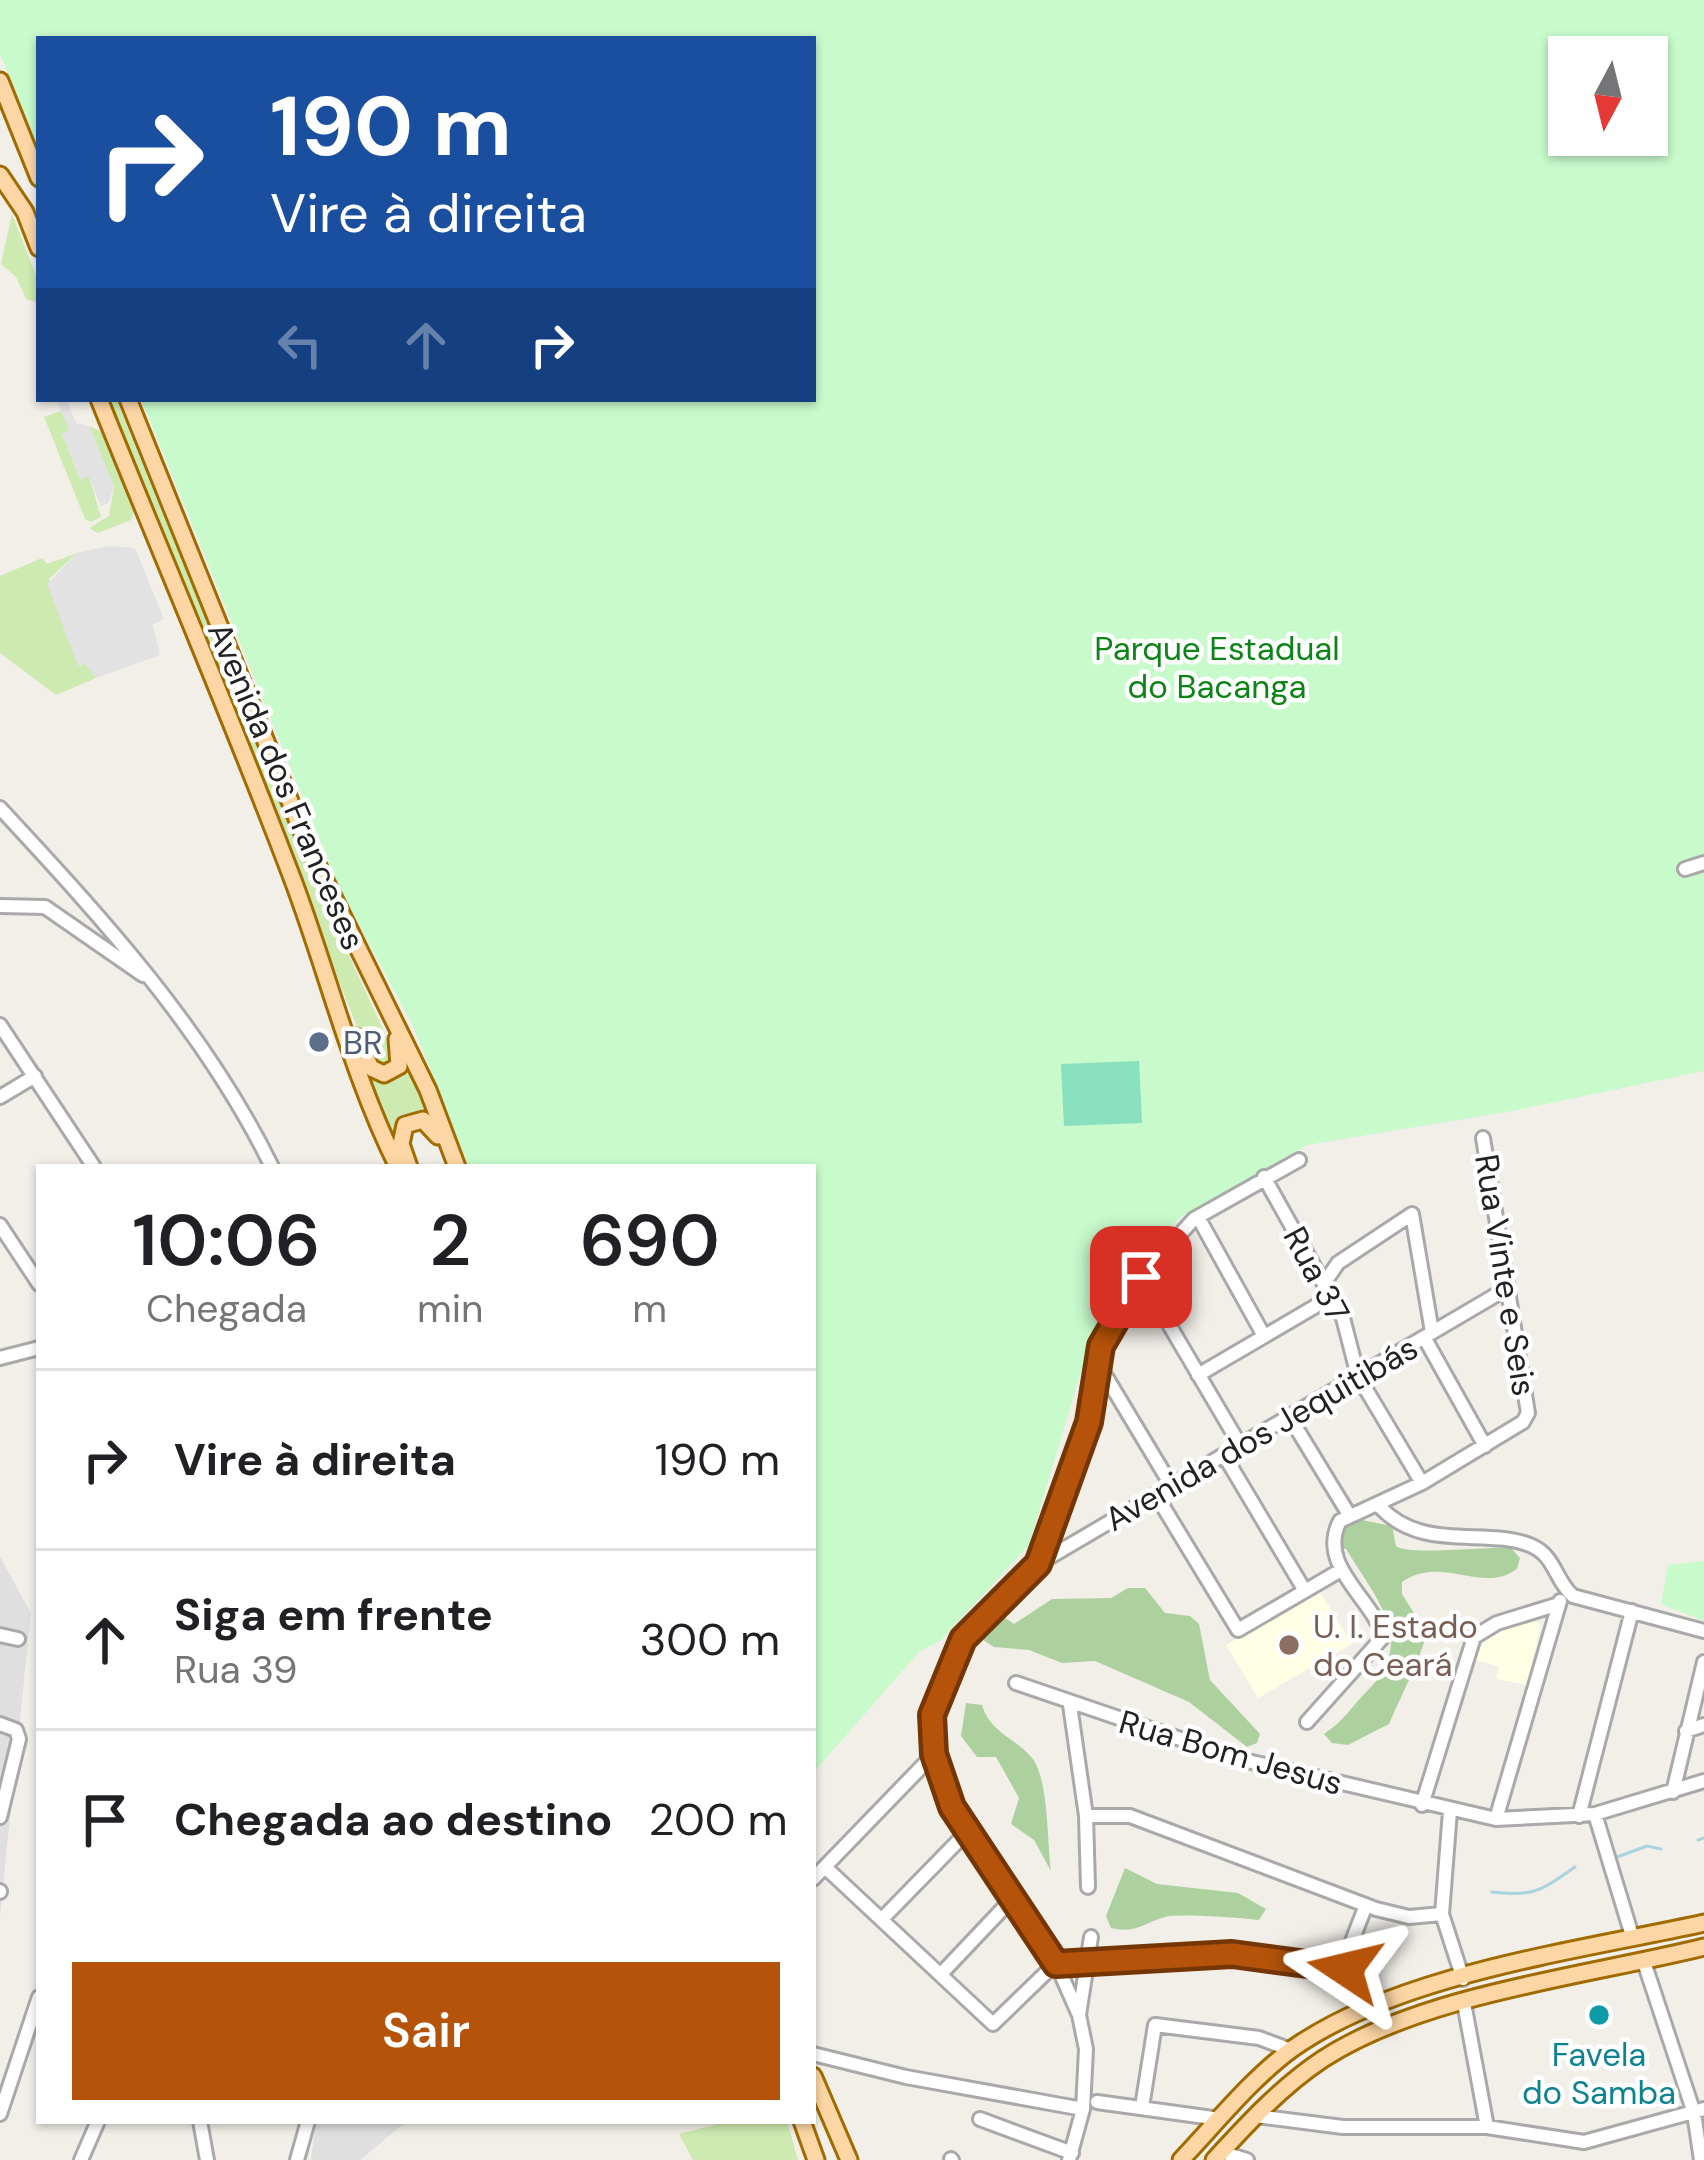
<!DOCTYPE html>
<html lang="pt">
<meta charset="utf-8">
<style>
:root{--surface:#fff;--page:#f6f6f6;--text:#202124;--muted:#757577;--line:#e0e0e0;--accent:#b45309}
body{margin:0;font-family:"DM Sans",sans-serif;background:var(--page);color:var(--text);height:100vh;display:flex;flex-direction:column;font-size:45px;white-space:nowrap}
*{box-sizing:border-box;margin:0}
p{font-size:39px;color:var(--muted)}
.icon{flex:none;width:66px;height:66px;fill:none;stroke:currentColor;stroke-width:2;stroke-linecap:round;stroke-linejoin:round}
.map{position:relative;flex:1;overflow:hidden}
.details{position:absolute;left:36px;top:1164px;width:780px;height:960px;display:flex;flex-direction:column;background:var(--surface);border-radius:0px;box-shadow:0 3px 9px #0004}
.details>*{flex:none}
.guide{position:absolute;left:36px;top:36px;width:780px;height:366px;border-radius:0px;box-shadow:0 3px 9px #0004;background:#1a4fa0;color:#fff;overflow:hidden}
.needle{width:78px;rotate:187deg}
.buttons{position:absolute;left:1548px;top:36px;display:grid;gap:24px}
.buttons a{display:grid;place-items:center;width:120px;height:120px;border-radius:0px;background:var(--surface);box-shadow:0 3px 9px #0004;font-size:60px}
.pin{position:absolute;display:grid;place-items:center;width:102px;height:102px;color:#fff;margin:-51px;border-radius:24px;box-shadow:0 6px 18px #0006}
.me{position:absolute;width:132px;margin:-66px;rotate:280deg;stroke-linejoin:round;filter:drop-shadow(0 0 9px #0008)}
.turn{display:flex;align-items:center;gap:42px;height:252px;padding:0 36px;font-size:54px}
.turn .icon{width:156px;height:156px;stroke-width:2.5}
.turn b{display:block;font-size:84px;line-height:102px}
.lanes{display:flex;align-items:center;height:114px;padding:0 36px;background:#0003;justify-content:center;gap:60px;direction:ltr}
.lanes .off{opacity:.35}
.eta{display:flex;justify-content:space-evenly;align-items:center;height:204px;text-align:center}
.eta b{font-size:72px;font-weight:600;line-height:84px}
.cta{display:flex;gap:24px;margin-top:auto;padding:24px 36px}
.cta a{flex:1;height:138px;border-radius:0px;background:var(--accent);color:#fff;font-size:48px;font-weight:600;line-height:138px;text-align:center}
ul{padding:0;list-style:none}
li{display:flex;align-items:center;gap:36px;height:180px;padding:0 36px;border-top:3px solid var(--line)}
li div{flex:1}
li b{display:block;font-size:45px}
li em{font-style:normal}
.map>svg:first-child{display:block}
</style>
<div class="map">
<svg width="1704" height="2160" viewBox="0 0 1704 2160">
<rect width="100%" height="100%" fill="#f2efe9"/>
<!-- residential -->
<path fill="#e0dfdf" d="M0,1557L31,1613L0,1915Z
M316,2121H407L360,2160H311Z"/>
<!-- education -->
<path fill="#ffffe5" d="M1320,1592L1352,1644L1258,1698L1226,1645Z
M1528,1620L1541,1623L1527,1685L1496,1679L1499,1666L1471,1659L1479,1641Z"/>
<!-- grass -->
<path fill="#cdebb0" d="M12,214L39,283V303L26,299L16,277L1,264Z
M108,399H116L303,856L393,1051L388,1066H377L369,1057Z
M61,411L70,431L62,434L80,479L89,476L101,517L91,522L85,519L44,417Z
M89,426L102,432L134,511L131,520L98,533L89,528L109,516L114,487Z
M77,553L49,579L79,665L85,663L96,678L56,695L0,653V576L42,558L47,564Z
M409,1060L430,1112L402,1114L392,1139L364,1073L392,1081Z
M730,2121H787L798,2160H693L679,2134Z"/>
<!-- forest -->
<path fill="#add19e" d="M1352,1518L1392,1526L1396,1546C1409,1556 1485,1546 1511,1548L1520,1558L1517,1569C1481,1595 1443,1554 1402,1582V1594L1427,1634C1417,1666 1402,1694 1389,1724L1348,1745L1332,1743L1324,1734C1345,1720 1352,1706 1369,1689C1417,1641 1375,1597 1346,1549L1340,1548L1338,1537Z
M1128,1588H1145L1165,1613L1190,1616L1199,1624L1210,1680L1260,1734L1257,1743L1247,1747L1189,1702L1095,1661L1062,1663L1029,1650L994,1647L975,1635L998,1613L1014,1624L1052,1599L1111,1598Z
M966,1703L982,1705C991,1734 1015,1737 1032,1758C1049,1779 1047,1843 1051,1871L1034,1840L1011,1824L1019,1798L996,1757H977L961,1736Z
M1125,1868L1157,1884L1238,1893L1266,1909L1259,1920C1245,1918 1176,1913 1165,1917C1143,1923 1136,1934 1111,1928L1106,1916Z"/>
<!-- park -->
<path fill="#c8facc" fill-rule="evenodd" d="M0,0H1704V1071L1512,1111L1307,1145L1179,1218L1126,1284L1086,1355L1029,1545L941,1640L919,1652L813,1773V1167H469L414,1028L339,887L141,399H813V39H39V149L0,54ZM1569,57H1647V135H1569Z
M1704,1561V1621L1661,1604L1668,1565Z"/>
<!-- pitch -->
<path fill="#88e0be" d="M1139,1061L1142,1123L1064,1126L1061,1064Z"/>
<!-- parking -->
<path fill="#e2e2e2" d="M56,399H66L76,423L89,426L114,487L108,503L101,506L89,477L80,479L62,434L69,430Z
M109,546L135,548L164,619L153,624L160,655L96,678L85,664L78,666L47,584L77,553Z"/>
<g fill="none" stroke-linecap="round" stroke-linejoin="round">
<!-- stream -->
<path stroke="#aad3df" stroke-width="3" d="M1698,1840L1704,1838
M1617,1857L1647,1846L1661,1849
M1492,1892C1536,1897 1541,1890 1575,1867"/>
<!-- minor casing -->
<g stroke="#a9a9a9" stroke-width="18">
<path id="minor" d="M0,808C103,919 205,1030 272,1167
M1685,869L1704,863
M0,906L45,907L143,975
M0,1025L94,1167
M0,1097L35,1076
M1264,1177L1343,1318L1358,1376L1422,1483
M1198,1217L1264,1336
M0,1225L39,1284
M1141,1277L1240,1445
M1325,1282L1338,1263L1412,1214L1432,1332
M1424,1337L1485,1446
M0,1358L39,1348
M1096,1360L1171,1485
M1198,1375L1333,1296
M1289,1416L1348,1513
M1224,1455L1305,1591
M1156,1495L1238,1630L1341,1570
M1379,1506C1423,1554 1487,1526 1532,1546C1555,1556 1556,1582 1573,1596L1704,1631
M1038,1562L1089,1422L1101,1345L1141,1277L1194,1219L1299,1160
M0,1635L18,1639
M1016,1683L1239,1759L1496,1819L1595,1814L1704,1781
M1070,1705L1086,1816L1088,1887
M1307,1722L1383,1637C1374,1599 1316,1566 1340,1521L1422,1483L1523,1422L1528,1413L1483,1138
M0,1724L16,1730L19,1739L0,1817
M1686,1731L1704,1725
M1673,1792L1704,1662
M1422,1805L1474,1637L1497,1623L1559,1604
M1450,1811L1442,1914L1463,1979
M1595,1814L1633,1939
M1086,1816H1130L1376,1909L1409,1917L1442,1914
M1579,1816L1632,1611
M1496,1819L1560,1601
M825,1867L993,2024L1056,1963L1090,1958L1232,1955L1345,1969
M813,1879L934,1754
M0,1892V1891
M882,1919L967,1832
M1644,1962L1694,2113L1701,2160
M941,1974L1011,1900
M1464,2003L1487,2127
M1363,2008L1344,1962L1366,1905
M1079,2015L1056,1963L967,1832L942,1780L932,1715L963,1639L1038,1564L1506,1289
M813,2054L906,2077L1083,2109
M1097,2102L1220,2119
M1142,2107L1155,2025L1259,2038L1291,2050
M0,2114L39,1997
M1256,2116L1343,2127H1487L1584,2142L1704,2109
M980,2119L1072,2153
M200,2121L207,2160
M1221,2152L1247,2160
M951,2159L952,2160
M81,2160L98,2121
M297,2160L308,2121
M1069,2160L1083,2109L1086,2049L1079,2015L1091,1937"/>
</g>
<!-- major casing -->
<g stroke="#a06b00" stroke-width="21">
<path id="major" d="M0,81L39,178
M0,175L25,212L39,248
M99,399C164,561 233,721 294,883C329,977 353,1077 398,1167
M128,399L308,846L428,1090L457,1167
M356,1037L371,1068L384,1074L399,1066L397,1039
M409,1167L401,1144L405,1125L423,1120L438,1136
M813,2076L849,2160
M802,2121L816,2160
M1181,2160C1216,2123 1251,2079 1292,2049C1398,1974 1577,1951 1704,1923
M1214,2160C1247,2124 1282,2086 1323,2059C1423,1994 1587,1976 1704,1947"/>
</g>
<!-- minor -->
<use href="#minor" stroke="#fff" stroke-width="12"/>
<!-- major -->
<use href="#major" stroke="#fcd6a4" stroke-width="15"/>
</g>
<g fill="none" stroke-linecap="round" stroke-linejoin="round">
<!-- route casing -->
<g stroke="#753606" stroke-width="30">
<path id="route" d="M1141,1277L1101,1346L1089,1422L1038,1564L963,1639L932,1715L934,1754L952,1807L1056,1964L1232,1954L1345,1969"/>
</g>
<!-- route -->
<use href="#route" stroke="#b45309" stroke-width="21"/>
</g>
<!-- markers -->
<circle fill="#5c6f8a" stroke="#fff" stroke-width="4.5" cx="319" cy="1042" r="12"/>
<circle fill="#8d6e63" stroke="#fff" stroke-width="4.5" cx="1289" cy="1645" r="12"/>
<circle fill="#0f9aa8" stroke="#fff" stroke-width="4.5" cx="1599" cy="2015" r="12"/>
<g text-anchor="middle" stroke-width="9" stroke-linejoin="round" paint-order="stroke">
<!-- park labels -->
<g font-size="33" fill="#0c8416" stroke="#fff">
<text x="1217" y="660">Parque Estadual<tspan x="1217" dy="38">do Bacanga</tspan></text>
</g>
<!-- street labels -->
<g font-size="33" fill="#222" stroke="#fff">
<text transform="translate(287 786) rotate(67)" y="12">Avenida dos Franceses</text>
<text transform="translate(1317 1274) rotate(62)" y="12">Rua 37</text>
<text transform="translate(1506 1275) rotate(81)" y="12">Rua Vinte e Seis</text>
<text transform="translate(1261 1433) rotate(-30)" y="12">Avenida dos Jequitibás</text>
<text transform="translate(1231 1752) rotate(16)" y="12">Rua Bom Jesus</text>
</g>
<!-- service labels -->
<g font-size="33" fill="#4e5e75" stroke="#fff" text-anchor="start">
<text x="343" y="1054">BR</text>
</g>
<!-- education labels -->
<g font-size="33" fill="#785e54" stroke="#fff" text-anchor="start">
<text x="1313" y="1638">U. I. Estado<tspan x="1313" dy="38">do Ceará</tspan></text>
</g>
<!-- culture labels -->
<g font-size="33" fill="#0d838f" stroke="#fff">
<text x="1599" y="2066">Favela<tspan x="1599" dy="38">do Samba</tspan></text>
</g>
</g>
</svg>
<div class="buttons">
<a><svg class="needle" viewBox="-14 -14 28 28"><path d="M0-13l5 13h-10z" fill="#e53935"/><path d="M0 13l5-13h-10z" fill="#757577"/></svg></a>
</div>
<div class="pin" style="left:1141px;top:1277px;background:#d93025"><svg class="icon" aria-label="arrive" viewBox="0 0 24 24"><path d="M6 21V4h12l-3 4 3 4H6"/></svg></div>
<svg class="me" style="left:1345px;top:1969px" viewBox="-20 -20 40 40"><path d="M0-17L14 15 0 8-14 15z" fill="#b45309" stroke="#fff" stroke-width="4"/></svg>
<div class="guide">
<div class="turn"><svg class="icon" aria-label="right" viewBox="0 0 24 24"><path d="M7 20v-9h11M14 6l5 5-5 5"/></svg><div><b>190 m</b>Vire à direita</div></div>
<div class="lanes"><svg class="icon off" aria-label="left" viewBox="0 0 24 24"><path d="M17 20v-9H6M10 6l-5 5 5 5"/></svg><svg class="icon off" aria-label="ahead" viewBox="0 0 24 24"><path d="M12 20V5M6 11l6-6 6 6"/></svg><svg class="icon" aria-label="right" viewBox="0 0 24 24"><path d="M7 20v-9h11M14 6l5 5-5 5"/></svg></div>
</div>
<section class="details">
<div class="eta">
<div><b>10:06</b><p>Chegada</p></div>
<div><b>2</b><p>min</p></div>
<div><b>690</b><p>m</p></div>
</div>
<ul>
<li><svg class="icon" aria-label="right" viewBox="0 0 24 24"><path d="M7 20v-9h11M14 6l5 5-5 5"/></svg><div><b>Vire à direita</b></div><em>190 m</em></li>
<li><svg class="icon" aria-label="ahead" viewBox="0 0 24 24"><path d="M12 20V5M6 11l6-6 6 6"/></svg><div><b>Siga em frente</b><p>Rua 39</p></div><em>300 m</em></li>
<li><svg class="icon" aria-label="arrive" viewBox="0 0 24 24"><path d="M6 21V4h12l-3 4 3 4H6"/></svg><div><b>Chegada ao destino</b></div><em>200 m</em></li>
</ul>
<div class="cta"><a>Sair</a></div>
</section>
</div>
